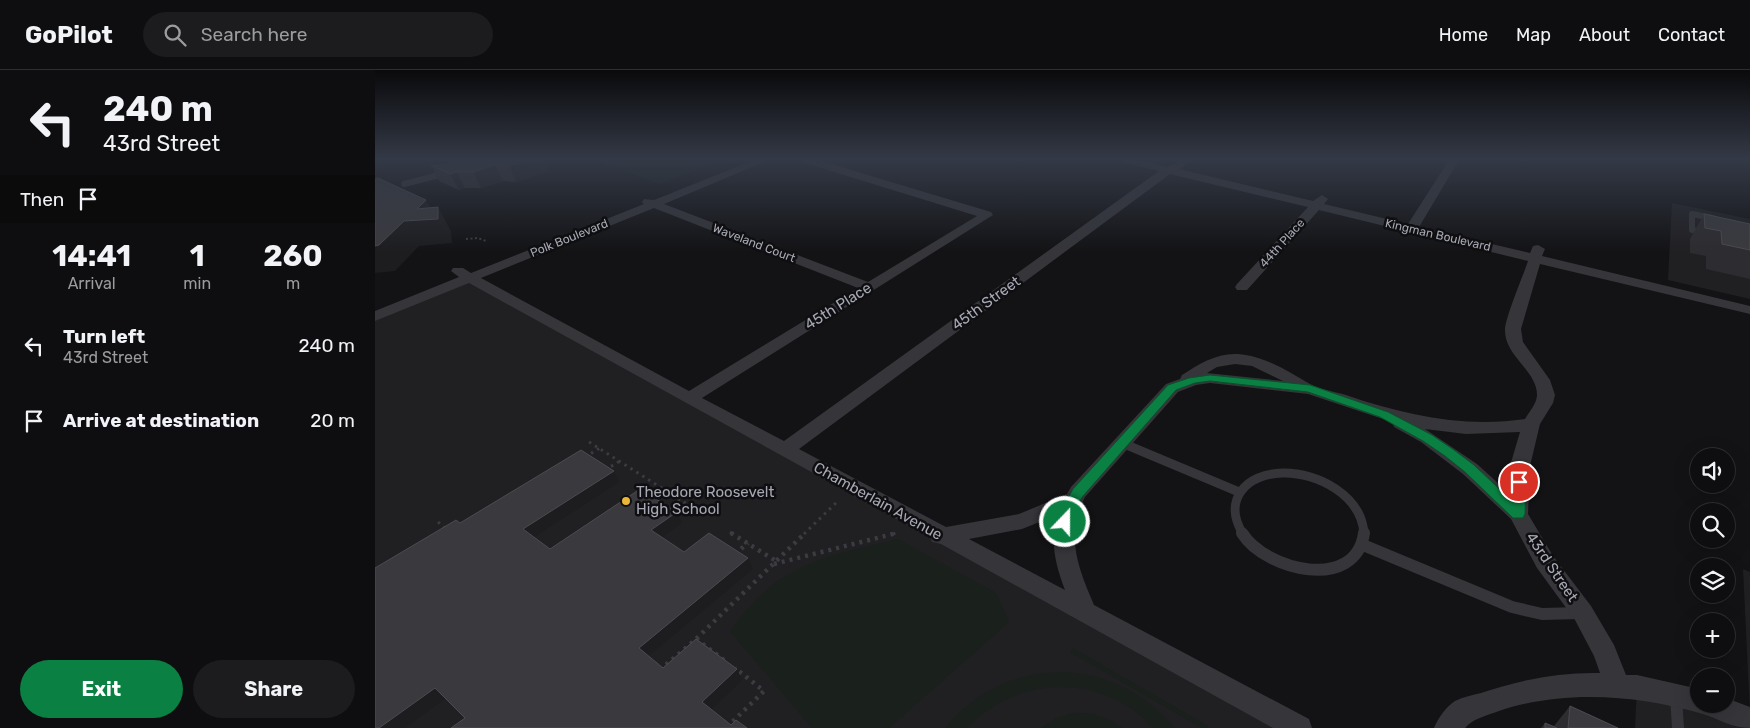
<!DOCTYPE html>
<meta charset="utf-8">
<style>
:root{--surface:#0e0e10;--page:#1c1c1e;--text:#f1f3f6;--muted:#9b9c9f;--line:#2e2e30;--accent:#0b8043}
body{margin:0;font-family:Rubik,sans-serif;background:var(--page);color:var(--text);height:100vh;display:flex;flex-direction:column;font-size:19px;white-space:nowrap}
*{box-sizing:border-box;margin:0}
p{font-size:16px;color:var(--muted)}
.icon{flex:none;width:28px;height:28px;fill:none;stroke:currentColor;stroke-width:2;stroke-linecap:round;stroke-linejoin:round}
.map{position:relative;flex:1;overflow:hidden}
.drawer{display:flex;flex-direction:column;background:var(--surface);width:375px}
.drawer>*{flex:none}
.hud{background:#0e0e10;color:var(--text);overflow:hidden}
.fabs{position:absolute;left:1315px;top:378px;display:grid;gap:10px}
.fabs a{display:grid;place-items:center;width:45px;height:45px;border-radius:50%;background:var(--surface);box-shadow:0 5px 20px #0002,0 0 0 1px var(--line);font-size:25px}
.pin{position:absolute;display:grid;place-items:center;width:42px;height:42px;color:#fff;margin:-21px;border:2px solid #fff;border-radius:50%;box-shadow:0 1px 5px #0007}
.me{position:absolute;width:55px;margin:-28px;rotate:22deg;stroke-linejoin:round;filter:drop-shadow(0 0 4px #0008)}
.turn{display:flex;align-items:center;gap:18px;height:105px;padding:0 20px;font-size:22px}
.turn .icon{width:65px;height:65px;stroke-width:2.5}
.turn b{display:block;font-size:35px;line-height:42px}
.then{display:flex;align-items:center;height:48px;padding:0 20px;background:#0003;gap:10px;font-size:19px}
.eta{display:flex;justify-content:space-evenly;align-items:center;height:85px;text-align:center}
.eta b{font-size:30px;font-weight:700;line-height:35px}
.cta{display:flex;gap:10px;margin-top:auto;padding:10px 20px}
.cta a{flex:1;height:58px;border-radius:30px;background:var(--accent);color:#fff;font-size:20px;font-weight:700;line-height:58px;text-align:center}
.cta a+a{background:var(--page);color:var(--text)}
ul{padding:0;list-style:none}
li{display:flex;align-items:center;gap:15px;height:75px;padding:0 20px}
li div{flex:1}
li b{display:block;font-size:19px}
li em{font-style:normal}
header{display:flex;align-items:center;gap:30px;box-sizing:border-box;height:70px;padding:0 25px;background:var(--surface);border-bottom:1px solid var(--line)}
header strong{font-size:24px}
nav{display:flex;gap:28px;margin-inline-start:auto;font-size:18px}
.search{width:350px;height:45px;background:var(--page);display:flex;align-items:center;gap:12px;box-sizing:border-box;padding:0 18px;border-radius:28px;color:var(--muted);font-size:19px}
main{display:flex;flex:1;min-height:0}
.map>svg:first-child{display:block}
</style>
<header>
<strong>GoPilot</strong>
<div class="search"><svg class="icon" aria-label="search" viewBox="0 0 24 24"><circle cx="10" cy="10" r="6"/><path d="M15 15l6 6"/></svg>Search here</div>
<nav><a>Home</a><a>Map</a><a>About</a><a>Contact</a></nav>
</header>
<main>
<section class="drawer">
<div class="hud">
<div class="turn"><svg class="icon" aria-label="left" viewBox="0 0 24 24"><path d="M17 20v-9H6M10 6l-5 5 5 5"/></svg><div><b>240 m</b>43rd Street</div></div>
<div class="then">Then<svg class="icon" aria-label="arrive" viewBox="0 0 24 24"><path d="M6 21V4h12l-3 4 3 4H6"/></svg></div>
</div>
<div class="eta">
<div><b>14:41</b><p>Arrival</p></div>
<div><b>1</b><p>min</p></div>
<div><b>260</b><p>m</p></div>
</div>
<ul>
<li><svg class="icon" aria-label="left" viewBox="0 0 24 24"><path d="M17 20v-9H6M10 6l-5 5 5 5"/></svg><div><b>Turn left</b><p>43rd Street</p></div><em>240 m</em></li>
<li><svg class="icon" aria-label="arrive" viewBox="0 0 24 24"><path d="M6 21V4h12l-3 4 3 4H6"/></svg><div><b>Arrive at destination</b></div><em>20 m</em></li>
</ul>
<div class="cta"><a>Exit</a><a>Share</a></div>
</section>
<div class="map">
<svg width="1375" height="658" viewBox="0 0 1375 658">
<rect width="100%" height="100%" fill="#131315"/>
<!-- built -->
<path fill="#201f22" d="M1297,133L1375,149V229L1293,210Z
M96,208L924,658H0V246Z
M1368,499L1375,502V638L1374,622Z
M1262,617L1324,634L1337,635L1375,658H1260Z"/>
<!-- green -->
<path fill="#1a201b" d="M220,90H346L285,114Z
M523,469L621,523L634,552L514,658H437L355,561C403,493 447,488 523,469Z
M698,578L833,656L832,658H827L695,582Z
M689,602C733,604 771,624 800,658H778C728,602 642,605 592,658H570C600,621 641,602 689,602Z
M700,643C718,642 732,647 747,658H666L681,648Z"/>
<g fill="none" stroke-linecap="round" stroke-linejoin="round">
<!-- path-far2 -->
<path stroke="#3b3c41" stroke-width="2" stroke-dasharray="2 2.5" stroke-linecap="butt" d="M91,169L103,168L111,171"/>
<!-- path-far1 -->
<path stroke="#3b3c41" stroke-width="3" stroke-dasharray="2.5 4.5" stroke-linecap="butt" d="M214,372L323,441
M210,387L225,378
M230,400L245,391
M291,439L305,430
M63,452L72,460
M355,462L358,464
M429,464L464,430
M518,464L522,463"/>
<!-- path -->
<path stroke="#3b3c41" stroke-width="4.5" stroke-dasharray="3 5" stroke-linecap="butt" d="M356,463L401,491
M360,484L373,473
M399,494L522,463
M321,569L353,593
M285,600L321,569L430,463
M352,657L389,621L360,598"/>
<!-- lane-far2 -->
<path stroke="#35353a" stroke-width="6" d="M29,114L60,106H73
M1332,163L1317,160V144L1338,148"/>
<!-- lane-far1 -->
<path stroke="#35353a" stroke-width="9" d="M747,373L864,422
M868,464C847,430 871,404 907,403C943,402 987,426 989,464"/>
<!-- lane -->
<path stroke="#35353a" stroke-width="12" d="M867,463C891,501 981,522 989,463
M988,475L1137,537L1167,544L1205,543
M1301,626L1303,658"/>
<!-- street -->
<path fill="#35353a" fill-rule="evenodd" d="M379,90H394L289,134L493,212L602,146L427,92L426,90H443L616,142L618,145L327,328L409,371L784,101L747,92L746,90H765L792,97L806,90H818L804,99L938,131L947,125L953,129L949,134L1033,154L1074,90H1084L1044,157L1155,183L1158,176L1163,175L1170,179L1167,186L1375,236V244L1165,194L1146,259L1148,272L1175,310L1180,325L1178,333L1165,354L1155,396L1153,444L1178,486L1216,536L1239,575L1251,605H1262L1324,619V634H1351V628L1375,637V658C1357,658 1344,649 1328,644C1263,625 1189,619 1124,641C1111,646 1099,648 1090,658H1059C1063,648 1071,637 1080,631C1088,627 1098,625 1106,623C1144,610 1185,602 1225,603L1219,586L1200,550L1162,498L1136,449L1088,404L1046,372L1019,357L1017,352L933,324L835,313L821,315L803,322L710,427C690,467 703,497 719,535L934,649L937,658H898L566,474L557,472L556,468L94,213L0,251V241L84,207L76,201L78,198H88L96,203L269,134L267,132L269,129L279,130ZM795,104L933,137L862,214L860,217L862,220H872L944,140L1153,191C1148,206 1130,248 1130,260C1130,287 1162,300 1162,325C1162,333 1154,342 1150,349C1089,358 1029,345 971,325C960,322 945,319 935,314C912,301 890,286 863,284C841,283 824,294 807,305L805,309L791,314L696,417L692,424L644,444L571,457L424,379ZM279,138L483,218L314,321L106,208ZM860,294L877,296L908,311L832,303L842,297ZM1050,359L1091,364L1145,362L1135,396L1134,423L1102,394ZM682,445C675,472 680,494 690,520L594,469L647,459Z"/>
</g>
<!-- wall -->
<path fill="#2d2c30" d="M75,90L175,101L141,112L128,111L106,118H90L84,120L64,111L56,95H73Z
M1329,144L1375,154V209L1331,199V186L1315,183V169Z
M1195,636L1243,658H1166L1170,653L1179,656Z"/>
<!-- shaded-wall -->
<path fill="#1d1d1f" d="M154,90H170L175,101L141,112L134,96Z
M120,95L128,111L106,118L98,102Z
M82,102L90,118L84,120L75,104Z
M51,130L62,149L63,137L76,161L77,173L44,176L20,201L0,203V176Z
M239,401L244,412L155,470L148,459Z
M302,442L307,453L282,471L276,460Z
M373,488L378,499L270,589L264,578Z
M362,599L367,610L333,643L327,632Z
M60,618L71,628L30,658H4Z"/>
<!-- building -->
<path fill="#3a3a3e" stroke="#4b4b51" d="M75,90H154L134,96L120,95L98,102H82L75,104L56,95H73Z
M3,108L51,130L42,139L63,137V149L29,151L4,175L0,176V109Z
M1329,144L1375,154V180L1347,174L1346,161L1330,158Z
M206,380L239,401L148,459L175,479L265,419L302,442L276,460L309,482L334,463L373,488L264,578L288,598L321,569L362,599L327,632L356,655L361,650L372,658H76L90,648L60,618L4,658H0V498L81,450L85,453Z
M1195,636L1243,658H1193Z
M1170,653L1182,658H1170Z"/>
<!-- sky -->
<linearGradient id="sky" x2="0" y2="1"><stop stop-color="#0a0a0c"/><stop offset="0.49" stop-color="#333946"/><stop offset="1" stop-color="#333946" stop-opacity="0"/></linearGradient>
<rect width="1375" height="182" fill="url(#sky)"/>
<!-- route -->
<path fill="#0b8043" stroke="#07532c" d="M835,305L935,315L1013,342L1057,365L1079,380L1099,395L1137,431L1140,409H1149L1151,412L1150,444L1148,448H1138L1090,402L1070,386L1048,371L1005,347L933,322L835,311L820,313L801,320L708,426L698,442L694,456L690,457L685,456L683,452L685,442L698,419L793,315L814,308Z"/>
<!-- markers -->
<circle fill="#eab737" stroke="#0f0e10" stroke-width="2" cx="251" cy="431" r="5"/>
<g text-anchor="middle" stroke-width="5" stroke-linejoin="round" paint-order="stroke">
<!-- far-street labels -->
<g font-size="12" fill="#a6a9b5" stroke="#0f0e10">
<text transform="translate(1063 165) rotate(13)" y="4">Kingman Boulevard</text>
<text transform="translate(194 168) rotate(-22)" y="4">Polk Boulevard</text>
<text transform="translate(379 173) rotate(21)" y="4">Waveland Court</text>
<text transform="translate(907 173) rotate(-48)" y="4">44th Place</text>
</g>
<!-- street labels -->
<g font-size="15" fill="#a6a9b5" stroke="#0f0e10">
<text transform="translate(611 233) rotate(-36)" y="5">45th Street</text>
<text transform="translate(463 236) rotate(-32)" y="5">45th Place</text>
<text transform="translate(503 431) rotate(29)" y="5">Chamberlain Avenue</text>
<text transform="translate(1177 497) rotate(56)" y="5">43rd Street</text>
</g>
<!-- poi labels -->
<g font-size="15" fill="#a6a9b5" stroke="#0f0e10" text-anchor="start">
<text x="261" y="427">Theodore Roosevelt<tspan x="261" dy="17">High School</tspan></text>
</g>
</g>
</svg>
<div class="fabs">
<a><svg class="icon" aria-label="sound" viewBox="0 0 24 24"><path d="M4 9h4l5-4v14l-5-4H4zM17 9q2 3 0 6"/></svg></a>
<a><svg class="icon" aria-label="search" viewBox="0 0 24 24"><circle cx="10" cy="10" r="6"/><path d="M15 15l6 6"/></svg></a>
<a><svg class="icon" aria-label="layers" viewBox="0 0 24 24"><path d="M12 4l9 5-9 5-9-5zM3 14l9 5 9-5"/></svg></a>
<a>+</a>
<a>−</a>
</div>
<div class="pin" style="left:1144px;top:412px;background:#d93025"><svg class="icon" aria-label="arrive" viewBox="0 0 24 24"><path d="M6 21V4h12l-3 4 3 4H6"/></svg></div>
<svg class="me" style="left:690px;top:452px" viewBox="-20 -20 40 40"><circle r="17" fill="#0b8043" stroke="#fff" stroke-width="3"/><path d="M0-11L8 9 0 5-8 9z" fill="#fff"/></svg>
</div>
</main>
